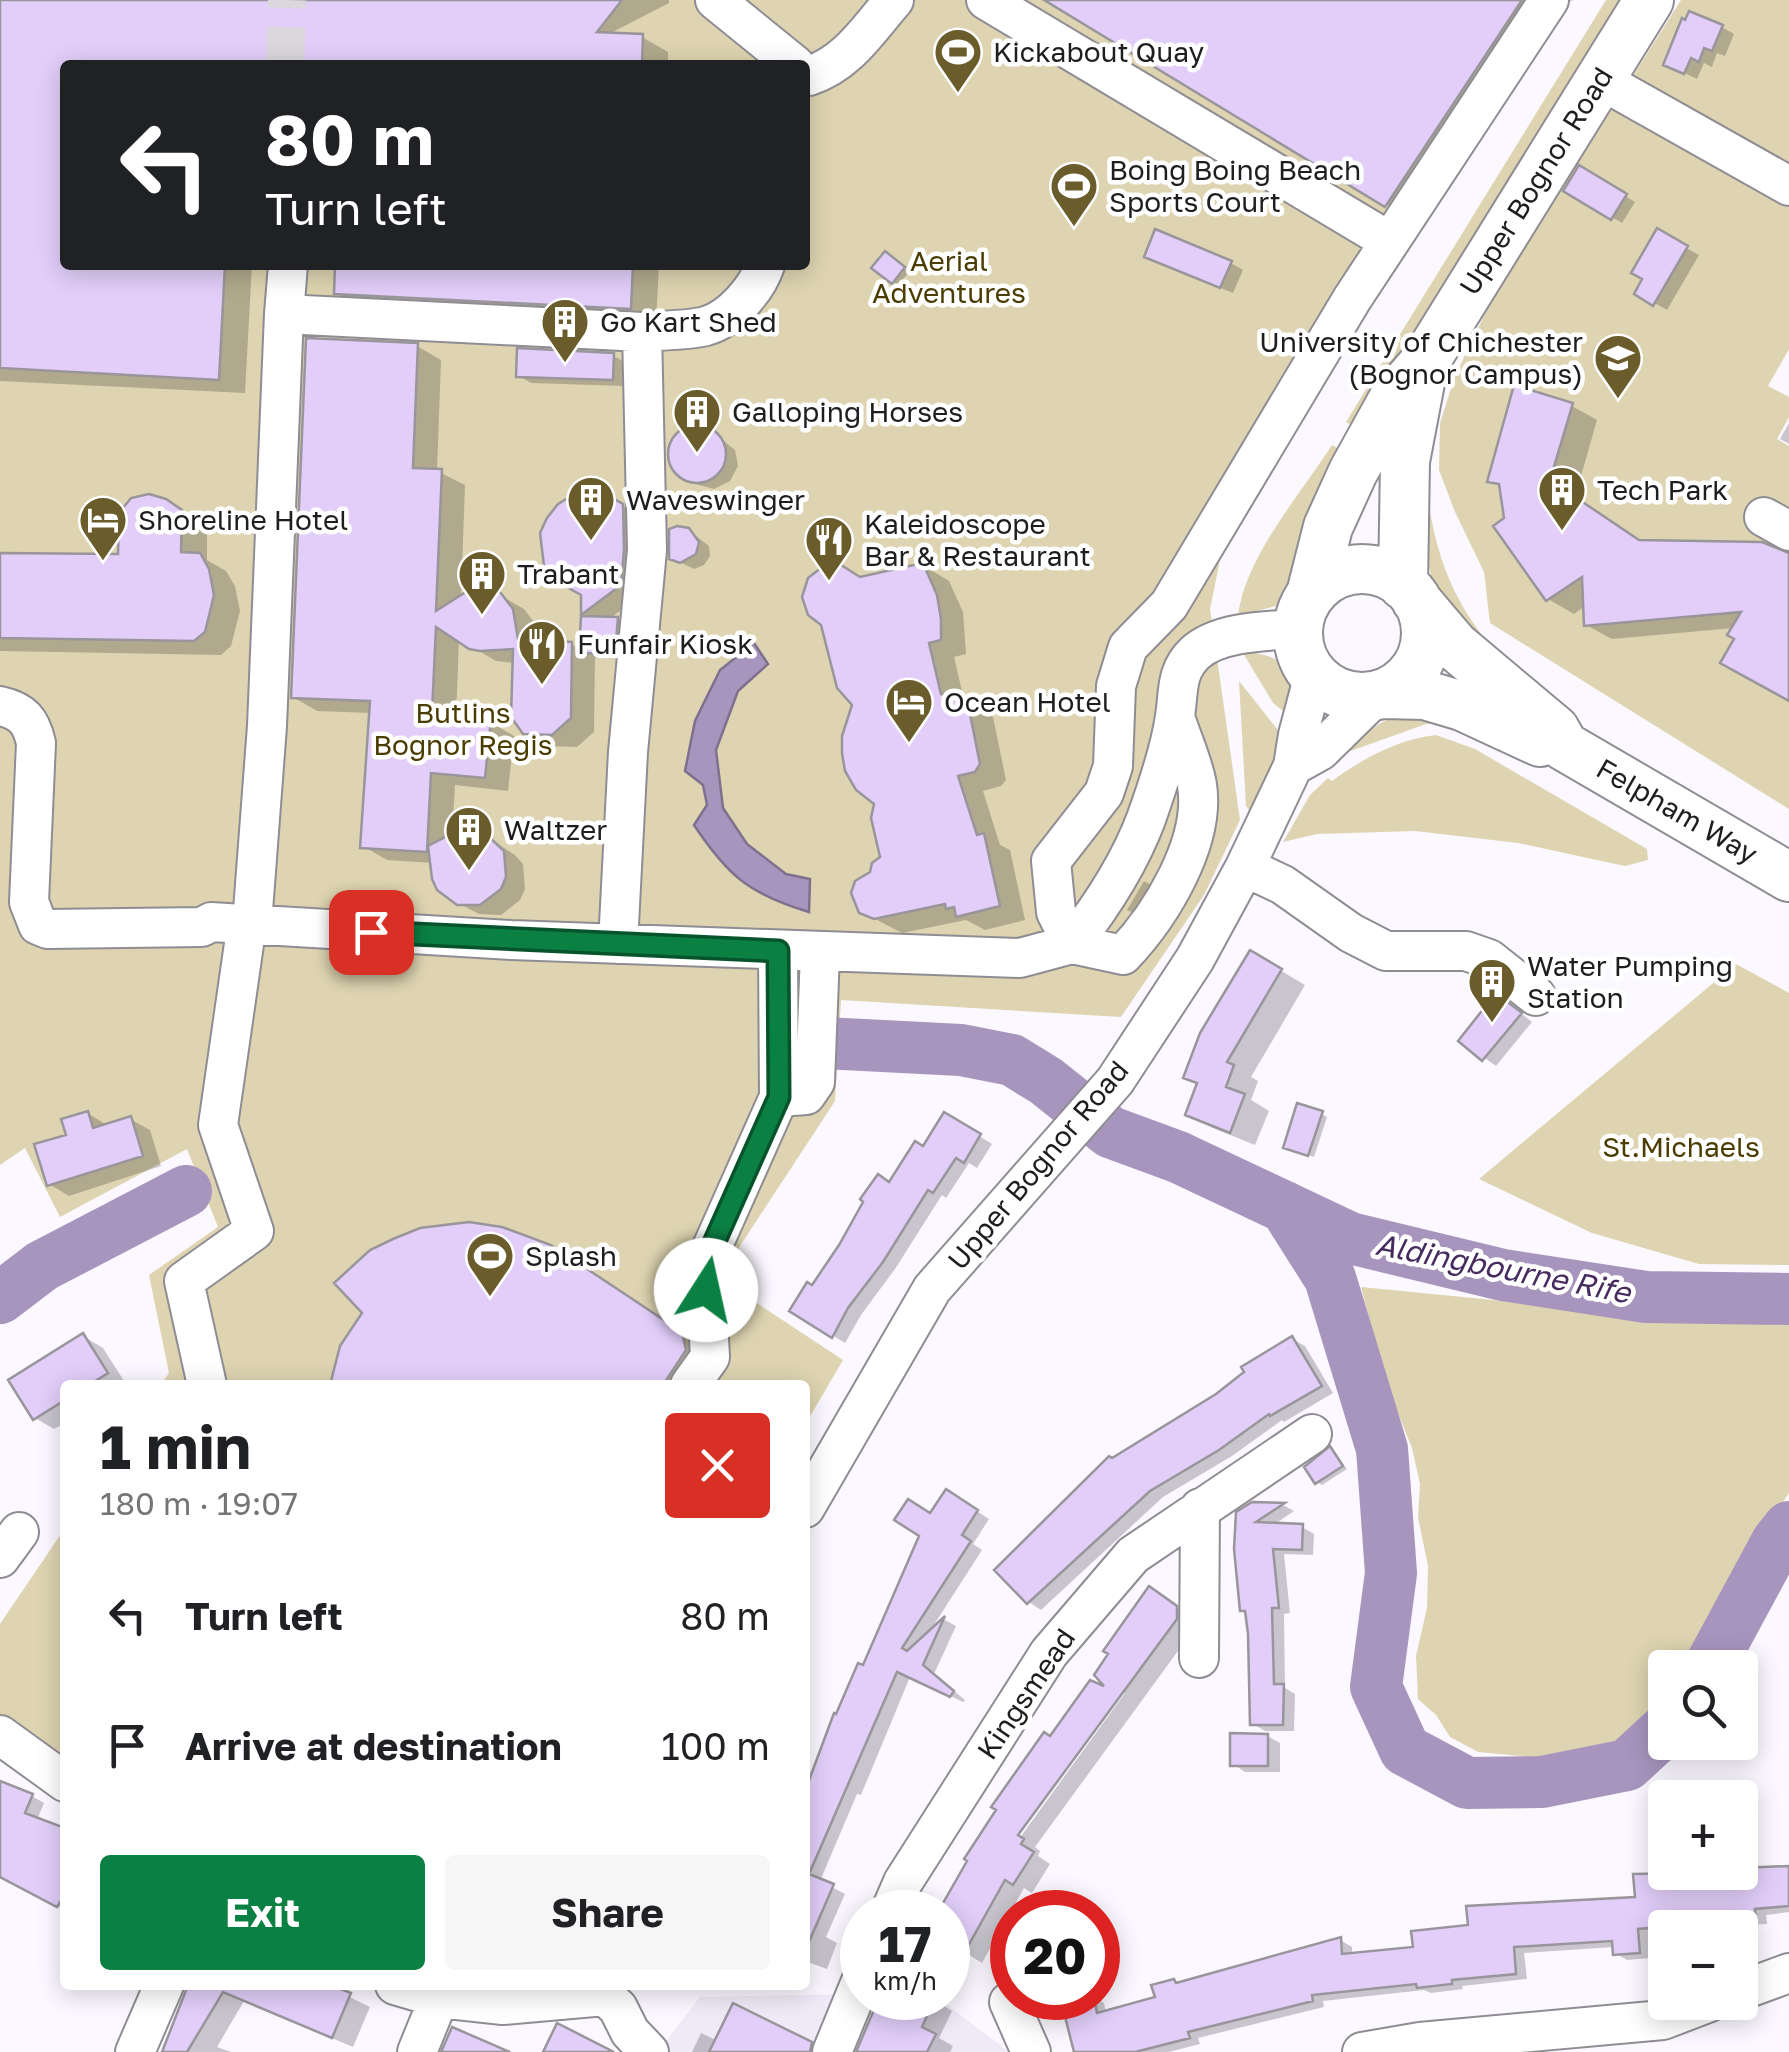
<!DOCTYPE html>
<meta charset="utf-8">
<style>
:root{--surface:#fff;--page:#f6f6f6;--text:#202124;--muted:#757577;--accent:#0b8043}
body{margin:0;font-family:"Golos Text",sans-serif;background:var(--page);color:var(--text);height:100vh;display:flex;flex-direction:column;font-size:38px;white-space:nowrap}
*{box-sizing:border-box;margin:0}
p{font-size:32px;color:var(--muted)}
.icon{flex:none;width:55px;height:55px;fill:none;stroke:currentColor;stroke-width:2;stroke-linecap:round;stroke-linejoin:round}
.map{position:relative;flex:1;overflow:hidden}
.drawer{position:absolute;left:60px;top:1380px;width:750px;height:610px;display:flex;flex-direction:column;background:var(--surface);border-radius:10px;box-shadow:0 5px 25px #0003}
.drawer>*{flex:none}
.guide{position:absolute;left:60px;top:60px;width:750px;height:210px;border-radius:10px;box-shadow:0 5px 25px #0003;background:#202124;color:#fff;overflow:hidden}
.fabs{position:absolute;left:1648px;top:1650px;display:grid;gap:20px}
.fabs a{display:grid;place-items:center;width:110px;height:110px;border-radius:10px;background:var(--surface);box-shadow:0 5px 25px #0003;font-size:50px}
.speed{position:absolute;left:840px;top:1890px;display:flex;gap:20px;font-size:50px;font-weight:700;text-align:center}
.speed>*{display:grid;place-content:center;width:130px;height:130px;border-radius:50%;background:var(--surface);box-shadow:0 5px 25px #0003;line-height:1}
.speed small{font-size:25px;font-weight:400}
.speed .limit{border:15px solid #d22;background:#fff;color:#111}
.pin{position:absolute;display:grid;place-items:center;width:85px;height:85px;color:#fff;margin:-42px;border-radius:20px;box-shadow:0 5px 15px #0006}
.me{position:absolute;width:110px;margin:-55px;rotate:10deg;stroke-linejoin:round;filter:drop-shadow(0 0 8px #0008)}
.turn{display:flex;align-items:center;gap:35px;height:210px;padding:0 40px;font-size:45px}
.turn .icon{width:130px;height:130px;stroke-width:2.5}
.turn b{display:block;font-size:70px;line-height:85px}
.round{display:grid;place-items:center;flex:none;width:105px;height:105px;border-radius:10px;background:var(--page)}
.summary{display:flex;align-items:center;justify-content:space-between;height:170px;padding:0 40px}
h1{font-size:60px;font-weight:700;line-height:75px}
.button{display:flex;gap:20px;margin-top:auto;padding:20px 40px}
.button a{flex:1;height:115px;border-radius:10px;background:var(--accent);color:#fff;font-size:40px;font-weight:700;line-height:115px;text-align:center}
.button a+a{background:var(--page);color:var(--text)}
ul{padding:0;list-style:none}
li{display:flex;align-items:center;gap:30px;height:130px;padding:0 40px}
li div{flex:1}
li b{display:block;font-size:38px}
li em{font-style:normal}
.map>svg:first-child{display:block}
</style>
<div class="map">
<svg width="1789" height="2052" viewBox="0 0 1789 2052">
<rect width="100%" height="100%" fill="#fbf8ff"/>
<!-- built -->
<path fill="#f0eaf8" d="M862,1994V1998H938L1009,2052H658L700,1997Z"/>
<!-- green -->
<path fill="#ded4b1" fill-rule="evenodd" d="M0,0H1564L1367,305L1220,560L1210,609L1240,820L1204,895L1121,1017L841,1000L835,1101L740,1246L722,1280L843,1360L805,1425V1385H161L169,1373L149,1275L218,1227L187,1149L60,1217L25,1148L0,1165ZM65,65H805V265H65Z
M1606,0H1631L1364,432L1346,422Z
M1681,0H1789V349L1768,386L1789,397V417L1777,439L1789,446V809L1490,623L1484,572L1455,512L1439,470L1440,423L1455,376L1493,297Z
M1332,445L1352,456L1293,588L1276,606L1238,616C1245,557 1300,495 1332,445Z
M1425,479C1434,548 1447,592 1491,647C1479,637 1464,628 1453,617C1420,581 1425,524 1425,479Z
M1243,653C1289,651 1295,680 1291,717L1273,703Z
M1239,681L1285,739L1253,815L1246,806Z
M1419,711L1448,723L1426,724L1345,753C1370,728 1383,717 1419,711Z
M1436,735L1475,749L1647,849L1648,860L1625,866L1518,843L1415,831L1317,834L1283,842L1310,795L1328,778L1332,781C1362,759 1398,739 1436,735Z
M1736,964L1789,993V1265L1699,1264L1592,1233L1479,1179Z
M1361,1287L1635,1314L1789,1317V1493L1738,1570L1688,1667L1665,1668V1704L1606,1756L1551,1759L1478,1752L1450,1737L1436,1715L1418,1699L1416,1656L1427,1608L1428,1566L1418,1517L1420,1484L1412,1448L1386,1383Z
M65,1528V1765L0,1721V1624Z"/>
<!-- water -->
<path fill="#a895be" stroke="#7f718e" stroke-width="2.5" d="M754,643L768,664L738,691L716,750L723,808L747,844L786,874L810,879L809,912C749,894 728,876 694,825L707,805L703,785L685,771L695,721L720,670Z"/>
<!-- shadow -->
<path fill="#0003" fill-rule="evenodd" d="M0,0H669V3L607,35L642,37L668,52V65H65V265H252L245,393L0,381Z
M1049,0H1573L1563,6L1419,224Z
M1722,27L1734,34L1725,56L1717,53L1712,67L1704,63L1697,79L1666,64Z
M1580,168L1635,202L1622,223L1566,190Z
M1658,232L1699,255L1667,310L1637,293L1646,279Z
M890,257L909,272L898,285L893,282Z
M1160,263H1231L1243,270L1233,293Z
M337,265H659L656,322L362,308L336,293Z
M417,346L441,360L437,471L465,485L461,598L498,594L524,609L536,625L539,643L571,644L582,650L591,619L583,614L584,594L606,497L642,517L640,596L609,619L617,620L630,627L627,660L595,658L594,732L577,747L549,746L525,732L515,663L496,661L459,639L456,718L490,722L514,736L508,791L455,785L452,837L484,835L515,855L523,864L525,889L520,900L501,915L479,914L458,903L433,863L387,860L363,846L371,713L317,711L293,697Z
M614,356L626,363L625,386L531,383L518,375Z
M1572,406L1597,420L1575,497L1642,542L1789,556V699L1737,638L1734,628L1612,639L1586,625L1585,606L1574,614L1548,599L1507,519L1502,487L1490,480Z
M1789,423V444L1780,439Z
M693,427L710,430L735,450L738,466L730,481L714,489L695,484L682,476L671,461L673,442L678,435Z
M165,501L207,528V560L226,571L235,586L240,611L231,646L221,655L0,651V556L121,557Z
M688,530L709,546L710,556L704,565L694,569L671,558Z
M923,565L949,581L963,612L966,654L954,657L964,700L993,717L1006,780L1001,786L983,791L1000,845L1010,850L1025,920L985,930L966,920L902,933L860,911L873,874L883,858L877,804L855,704L861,580Z
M1144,881L1153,886L1135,914L1127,910Z
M1251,953L1305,985L1251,1077L1258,1081L1251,1100L1269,1111L1255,1145L1213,1128L1188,1114Z
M1509,1004L1532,1022L1496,1066L1461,1041Z
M87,1113L107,1125L130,1119L150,1130L161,1166L69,1196L49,1184L69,1136Z
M1322,1114L1327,1117L1314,1157L1291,1149Z
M945,1115L992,1144L977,1168L969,1163L946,1198L942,1195L895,1269L861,1315L845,1343L792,1310L813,1288L890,1184L924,1149Z
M578,1263L708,1350L698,1385H333Z
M83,1336L103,1348L126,1384L65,1385V1423L54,1429L35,1418Z
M1292,1339L1305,1346L1333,1393L1284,1422L1282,1420L1232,1456L1163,1497L1041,1610L1029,1602L998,1570Z
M1331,1449L1347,1469L1322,1485L1317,1482Z
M947,1492L989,1519L973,1544L982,1550L930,1631L945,1620L956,1626L934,1674L965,1700L963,1702L910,1677L861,1795L857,1794L820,1881L845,1894L826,1937L837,1943L827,1969L805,1961V1796L931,1516Z
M1252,1504L1285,1506L1294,1511L1272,1526L1302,1527L1314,1534L1313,1555L1284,1554L1290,1613L1284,1614L1285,1688L1295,1694L1294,1731H1265L1253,1724L1248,1613L1242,1610Z
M1168,1600L1194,1619V1629L1035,1847L1040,1851L1038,1856L1050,1864L1032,1893L1024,1888L982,1963L969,1955L944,2006L952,2011L939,2038L953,2046L950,2052H859L887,1998H948V1912H941L970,1860L1051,1739L1114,1692ZM1119,1693H1125L1013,1847L1009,1844Z
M1267,1736L1280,1743V1772H1245L1233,1764Z
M0,1794L32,1796L44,1803L37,1820L65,1831V1910L0,1876Z
M1789,1869V1912L1766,1915L1767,1924L1665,1928V1933L1649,1935L1651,1958L1627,1960L1615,1953L1614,1947L1524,1953L1527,1979L1462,1986L1463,1989L1431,1993L1424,1990L1323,2001L1324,2007L1198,2038L1200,2044L1169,2052H1077L1064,2003L1095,1998L1104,2003L1106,2013L1158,1999L1174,1982L1180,1985L1340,1940L1352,1947V1955L1415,1949L1470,1927L1637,1900L1740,1871Z
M192,1985H325L370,2007L353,2047L244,2001L217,2047L231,2052H165Z
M701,2033L718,2041L808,2043L824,2052H692Z"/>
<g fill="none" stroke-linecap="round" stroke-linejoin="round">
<!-- river -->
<path stroke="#a895be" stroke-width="52" d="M824,1043L961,1050L1012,1060L1046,1081L1110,1132L1178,1157L1350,1238L1503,1275L1646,1297L1789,1299
M1285,1207L1330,1278L1382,1449L1391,1573L1376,1687L1405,1750L1467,1783L1542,1782L1627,1765L1665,1730
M0,1298L42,1266L186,1191
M1709,1668L1777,1542L1789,1527"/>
</g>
<!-- building -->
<path fill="#e2cef9" stroke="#98959b" stroke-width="2.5" d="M0,0H622L597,32L643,34L642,65H65V265H225L219,380L0,368Z
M1044,0H1522L1385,207Z
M1689,11L1723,25L1712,51L1704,48L1699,62L1691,58L1684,74L1663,65L1682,18L1685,20Z
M1579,165L1627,194L1611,220L1563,191Z
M1657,228L1688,246L1653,306L1634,294L1642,279L1631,273Z
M1155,229L1232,261L1220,288L1144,257Z
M885,251L905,267L892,284L871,268Z
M335,265H633L631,309L334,294Z
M306,338L418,343L413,468L442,469L436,611L469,590L490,588L500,592L513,609L518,639L572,642L571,718L552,735L523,734L511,717L513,649L480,651L469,649L436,627L432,713L491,719L485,778L431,773L427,852L360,848L370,701L291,698Z
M517,348L614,353L613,380L516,377Z
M1514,385L1573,403L1550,480L1639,540L1762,542L1789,553V701L1720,663L1734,639L1727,635L1741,612L1584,626L1582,577L1546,601L1493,526L1504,518L1499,484L1487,482Z
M668 454a29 29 0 1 1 58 0a29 29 0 1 1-58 0Z
M590,492L607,495L623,504L624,549L621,585L581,615V595L554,580L544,566L540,533L547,518L558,504L573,495Z
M149,494L166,499L182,510L181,552L200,553L209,569L214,595L205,632L194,641L0,638V553L118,554L119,513L131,498Z
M677,526L689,528L699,542L696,554L680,563L669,559V529Z
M923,563L937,595L941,619V640L929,643L941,694L960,695L962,700L967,699L980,764L975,772L958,776L977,835L984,833L1000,906L956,917L954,907L946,909L945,904L874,919L859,913L851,893L855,881L870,872L872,863L880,857L871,818L874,804L856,790L845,771L842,753V736L852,705L837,688L821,625L808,615L802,597L808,578L826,564L841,565L860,577Z
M581,616L618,617L615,654L579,653Z
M459,830L485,833L504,851L506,877L501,889L480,905H457L437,890L432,879L428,846Z
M1250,950L1282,969L1227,1062L1234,1065L1226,1087L1245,1094L1230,1133L1185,1115L1197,1083L1183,1078L1200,1033Z
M1496,993L1522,1013L1482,1061L1458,1041Z
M1297,1103L1323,1111L1308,1156L1283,1148Z
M88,1111L93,1128L131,1116L143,1156L47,1186L34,1144L66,1135L61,1119Z
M944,1112L981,1134L964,1163L956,1158L933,1193L928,1190L883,1262L848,1308L832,1338L789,1311L807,1282L812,1285L839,1245L863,1202L860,1199L878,1174L889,1182L915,1141L923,1146Z
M469,1222L502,1227L551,1245L682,1332L686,1350L663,1385H330L340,1346L362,1313L334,1283L370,1250L393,1239L420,1228Z
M83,1333L108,1373L89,1385H65V1400L33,1420L8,1380Z
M1292,1336L1322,1386L1270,1416L1269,1414L1219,1450L1150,1491L1027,1604L994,1570L1109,1456L1112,1458L1216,1394L1244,1372L1241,1367Z
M1330,1446L1343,1466L1315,1484L1304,1467Z
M946,1489L978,1510L962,1535L971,1541L902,1648L907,1651L945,1616L923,1665L954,1691L950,1697L897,1672L809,1874L834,1884L805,1951V1791L834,1713L836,1714L858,1663L863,1665L919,1536L894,1520L908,1499L930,1513Z
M1252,1502L1285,1503L1256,1522L1303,1524L1302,1550L1273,1549L1279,1608H1272L1274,1684H1284L1283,1725H1250L1248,1634L1245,1611H1240L1234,1549L1236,1512Z
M1149,1586L1177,1606V1619L1018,1835L1024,1839L1021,1844L1034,1852L1013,1885L1005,1880L963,1955L948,1946V1912H938L967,1861L964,1859L996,1810L991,1807L1044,1732L1050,1736L1090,1680L1104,1686L1094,1675L1108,1654L1103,1651Z
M1230,1733L1268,1734V1766H1230Z
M0,1781L33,1794L25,1813L65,1828V1894L57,1907L0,1877Z
M1789,1866V1906L1755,1909L1756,1919L1638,1929L1640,1953L1613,1955L1612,1941L1514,1947L1516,1974L1452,1980V1984L1417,1988L1416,1984L1312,1995L1313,2001L1188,2032L1190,2038L1135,2052H1074L1061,2001L1094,1998L1097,2013L1155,1997L1151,1985L1174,1979L1176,1983L1341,1937L1342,1954L1413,1947L1411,1931L1468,1925L1466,1906L1635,1897L1633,1874L1740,1872V1868Z
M188,1985H331L351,1993L332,2038L223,1992L187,2052H162Z
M879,1998H935L922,2027L936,2034L927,2052H856Z
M733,2003L812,2042L810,2052H709Z
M557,2023L614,2052H543Z
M452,2027L459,2030L510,2052H441Z"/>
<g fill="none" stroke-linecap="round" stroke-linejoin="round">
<!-- minor-tunnel -->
<path stroke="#dad7dd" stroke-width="38" stroke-dasharray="38 19" stroke-linecap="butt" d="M285,65L287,0"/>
<!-- minor casing -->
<g stroke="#8f8d93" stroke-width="42">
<path id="minor" d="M715,0L795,65
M986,0L1389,241
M809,76C848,63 868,30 894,0
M1599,79L1789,186
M288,265L284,314L642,332
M1764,517L1789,531
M0,706C23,711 31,721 36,743L29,902L38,925L48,929L202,927L211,922L511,940L1020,958L1072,944L1123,955C1161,915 1206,842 1197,785C1193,762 1182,739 1175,717
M1293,766L1320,751L1377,695
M1245,867L1283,885L1351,933L1386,951H1466L1489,959L1536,996
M252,924L267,726L284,314
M618,944L628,752L647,550L642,332C662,330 686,331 706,326C731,319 757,289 765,265
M1072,944L1056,912L1051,861L1104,793L1113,766L1116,686L1128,647L1169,605L1352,299L1549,0
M1072,944C1101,907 1129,864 1146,819C1156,791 1171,746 1175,716C1179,692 1175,672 1195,653C1219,631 1267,631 1298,629
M779,1097L806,1095L815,1082L820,953
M207,1385L184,1281L254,1231L218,1125L245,937L243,924
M690,1385L710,1357L705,1263L779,1097L778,951
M805,1508L932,1289L1115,1081L1195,959L1245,867L1293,766L1298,735L1314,675
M0,1558L19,1532
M1199,1658L1200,1508
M0,1735L65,1782
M890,1912L903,1882L1049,1653L1133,1555L1312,1434
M395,1985L439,1998L503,2005L605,1996
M1740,1991L1789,1973
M605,1996L618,2008L630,2032L649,2052
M1009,2002L1031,2052
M135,2052L164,1985
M417,2052L439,1998
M832,2052L862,1979
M1362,2052L1420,2042L1663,2020L1710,2002"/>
</g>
<!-- major casing -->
<g stroke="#8f8d93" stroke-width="52">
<path id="major" d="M1298 633a64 64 0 1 1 128 0a64 64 0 1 1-128 0Z
M1403,585L1405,461L1422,372
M1311,594L1328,527L1353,472L1394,398L1424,363L1649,0
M1416,600L1455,646L1555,730L1564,746L1789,877
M1384,694L1425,695L1462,706L1540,742"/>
</g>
<!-- minor -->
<use href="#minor" stroke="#fff" stroke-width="38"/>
<!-- major -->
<use href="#major" stroke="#fff" stroke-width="48"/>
</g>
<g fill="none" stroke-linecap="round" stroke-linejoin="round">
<!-- route casing -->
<g stroke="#07532c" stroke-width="25">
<path id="route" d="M371,932L778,951L779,1097L705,1263L706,1290"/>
</g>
<!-- route -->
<use href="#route" stroke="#0b8043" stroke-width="18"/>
</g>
<!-- icons -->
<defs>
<g id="stadium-pin" transform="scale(2.5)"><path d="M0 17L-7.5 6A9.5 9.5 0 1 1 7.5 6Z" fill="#6b5d2b" stroke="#fff"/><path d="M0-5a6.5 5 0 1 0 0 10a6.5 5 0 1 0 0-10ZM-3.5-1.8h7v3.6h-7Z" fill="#fff"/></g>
<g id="building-pin" transform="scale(2.5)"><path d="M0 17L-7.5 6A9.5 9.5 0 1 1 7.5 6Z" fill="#6b5d2b" stroke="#fff"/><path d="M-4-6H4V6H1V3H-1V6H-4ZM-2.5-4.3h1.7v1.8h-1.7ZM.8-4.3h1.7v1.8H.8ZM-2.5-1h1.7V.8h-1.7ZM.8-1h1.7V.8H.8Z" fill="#fff"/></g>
<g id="university-pin" transform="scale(2.5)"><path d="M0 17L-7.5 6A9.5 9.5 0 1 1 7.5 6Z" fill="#6b5d2b" stroke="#fff"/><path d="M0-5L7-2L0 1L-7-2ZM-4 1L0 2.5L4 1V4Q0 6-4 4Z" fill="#fff"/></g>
<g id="hotel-pin" transform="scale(2.5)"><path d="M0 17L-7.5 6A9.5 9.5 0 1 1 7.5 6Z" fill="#6b5d2b" stroke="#fff"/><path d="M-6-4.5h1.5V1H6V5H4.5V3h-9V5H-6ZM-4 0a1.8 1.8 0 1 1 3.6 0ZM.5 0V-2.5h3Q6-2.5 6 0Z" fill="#fff"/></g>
<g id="restaurant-pin" transform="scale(2.5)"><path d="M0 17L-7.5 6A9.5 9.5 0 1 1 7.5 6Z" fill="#6b5d2b" stroke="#fff"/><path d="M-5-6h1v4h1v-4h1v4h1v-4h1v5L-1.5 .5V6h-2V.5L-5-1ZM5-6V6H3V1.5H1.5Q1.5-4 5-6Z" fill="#fff"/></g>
</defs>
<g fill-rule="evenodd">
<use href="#stadium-pin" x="958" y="52"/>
<use href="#stadium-pin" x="1074" y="186"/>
<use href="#building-pin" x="565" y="322"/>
<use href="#university-pin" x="1618" y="358"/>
<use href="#building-pin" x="697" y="412"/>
<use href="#building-pin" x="1562" y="490"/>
<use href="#building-pin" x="591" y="500"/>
<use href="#hotel-pin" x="103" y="520"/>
<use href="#restaurant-pin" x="829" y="540"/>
<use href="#building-pin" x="482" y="574"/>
<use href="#restaurant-pin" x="542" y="644"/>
<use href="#hotel-pin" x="909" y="702"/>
<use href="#building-pin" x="469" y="830"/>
<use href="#building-pin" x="1492" y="982"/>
<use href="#stadium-pin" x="490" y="1256"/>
</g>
<g text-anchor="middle" stroke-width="9" stroke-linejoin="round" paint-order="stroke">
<!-- poi labels -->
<g font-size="28" fill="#1e1d1f" stroke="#fff" text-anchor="start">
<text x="993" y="62">Kickabout Quay</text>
<text x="1109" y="180">Boing Boing Beach<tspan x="1109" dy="32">Sports Court</tspan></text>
<text x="600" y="332">Go Kart Shed</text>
<text x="1583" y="352" text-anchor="end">University of Chichester<tspan x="1583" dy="32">(Bognor Campus)</tspan></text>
<text x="732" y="422">Galloping Horses</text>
<text x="1597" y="500">Tech Park</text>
<text x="626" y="510">Waveswinger</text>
<text x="138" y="530">Shoreline Hotel</text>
<text x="864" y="534">Kaleidoscope<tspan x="864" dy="32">Bar &amp; Restaurant</tspan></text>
<text x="517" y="584">Trabant</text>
<text x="577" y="654">Funfair Kiosk</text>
<text x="944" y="712">Ocean Hotel</text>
<text x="504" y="840">Waltzer</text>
<text x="1527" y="976">Water Pumping<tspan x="1527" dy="32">Station</tspan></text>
<text x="525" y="1266">Splash</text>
</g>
<!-- street labels -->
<g font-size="28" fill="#1e1d1f" stroke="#fff">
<text transform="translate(1536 181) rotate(-58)" y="10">Upper Bognor Road</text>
<text transform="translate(1677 811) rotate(30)" y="10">Felpham Way</text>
<text transform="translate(1038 1165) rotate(-50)" y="10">Upper Bognor Road</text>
<text transform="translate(1026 1694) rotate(-56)" y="10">Kingsmead</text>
</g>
<!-- park labels -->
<g font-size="28" fill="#4b3d01" stroke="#fff">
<text x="949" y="271">Aerial<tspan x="949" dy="32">Adventures</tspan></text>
<text x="463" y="723">Butlins<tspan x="463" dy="32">Bognor Regis</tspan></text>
<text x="1681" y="1157">St.Michaels</text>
</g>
<!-- water labels -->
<g font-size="30" font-style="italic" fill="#462b5f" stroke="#fff">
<text transform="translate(1503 1269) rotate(11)" y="10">Aldingbourne Rife</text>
</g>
</g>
</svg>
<div class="fabs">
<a><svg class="icon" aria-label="search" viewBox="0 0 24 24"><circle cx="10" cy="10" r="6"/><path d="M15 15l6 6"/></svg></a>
<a>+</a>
<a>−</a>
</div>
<div class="speed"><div>17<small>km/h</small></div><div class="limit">20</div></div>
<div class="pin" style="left:371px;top:932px;background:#d93025"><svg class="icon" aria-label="arrive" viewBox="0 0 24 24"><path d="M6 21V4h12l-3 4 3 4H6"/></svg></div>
<svg class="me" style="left:706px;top:1290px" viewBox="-20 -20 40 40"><circle r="19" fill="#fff"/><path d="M0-13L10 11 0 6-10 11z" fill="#0b8043"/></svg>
<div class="guide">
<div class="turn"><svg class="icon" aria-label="left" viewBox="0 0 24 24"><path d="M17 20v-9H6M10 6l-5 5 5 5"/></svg><div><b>80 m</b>Turn left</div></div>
</div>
<section class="drawer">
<div class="summary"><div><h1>1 min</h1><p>180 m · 19:07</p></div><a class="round" style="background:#d93025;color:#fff"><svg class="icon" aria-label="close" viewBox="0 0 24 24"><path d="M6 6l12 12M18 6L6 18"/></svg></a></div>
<ul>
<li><svg class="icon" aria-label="left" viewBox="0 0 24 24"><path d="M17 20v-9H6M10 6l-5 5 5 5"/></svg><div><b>Turn left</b></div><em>80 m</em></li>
<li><svg class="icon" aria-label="arrive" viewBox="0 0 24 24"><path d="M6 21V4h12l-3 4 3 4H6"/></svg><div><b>Arrive at destination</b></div><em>100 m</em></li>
</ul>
<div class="button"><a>Exit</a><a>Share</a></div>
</section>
</div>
